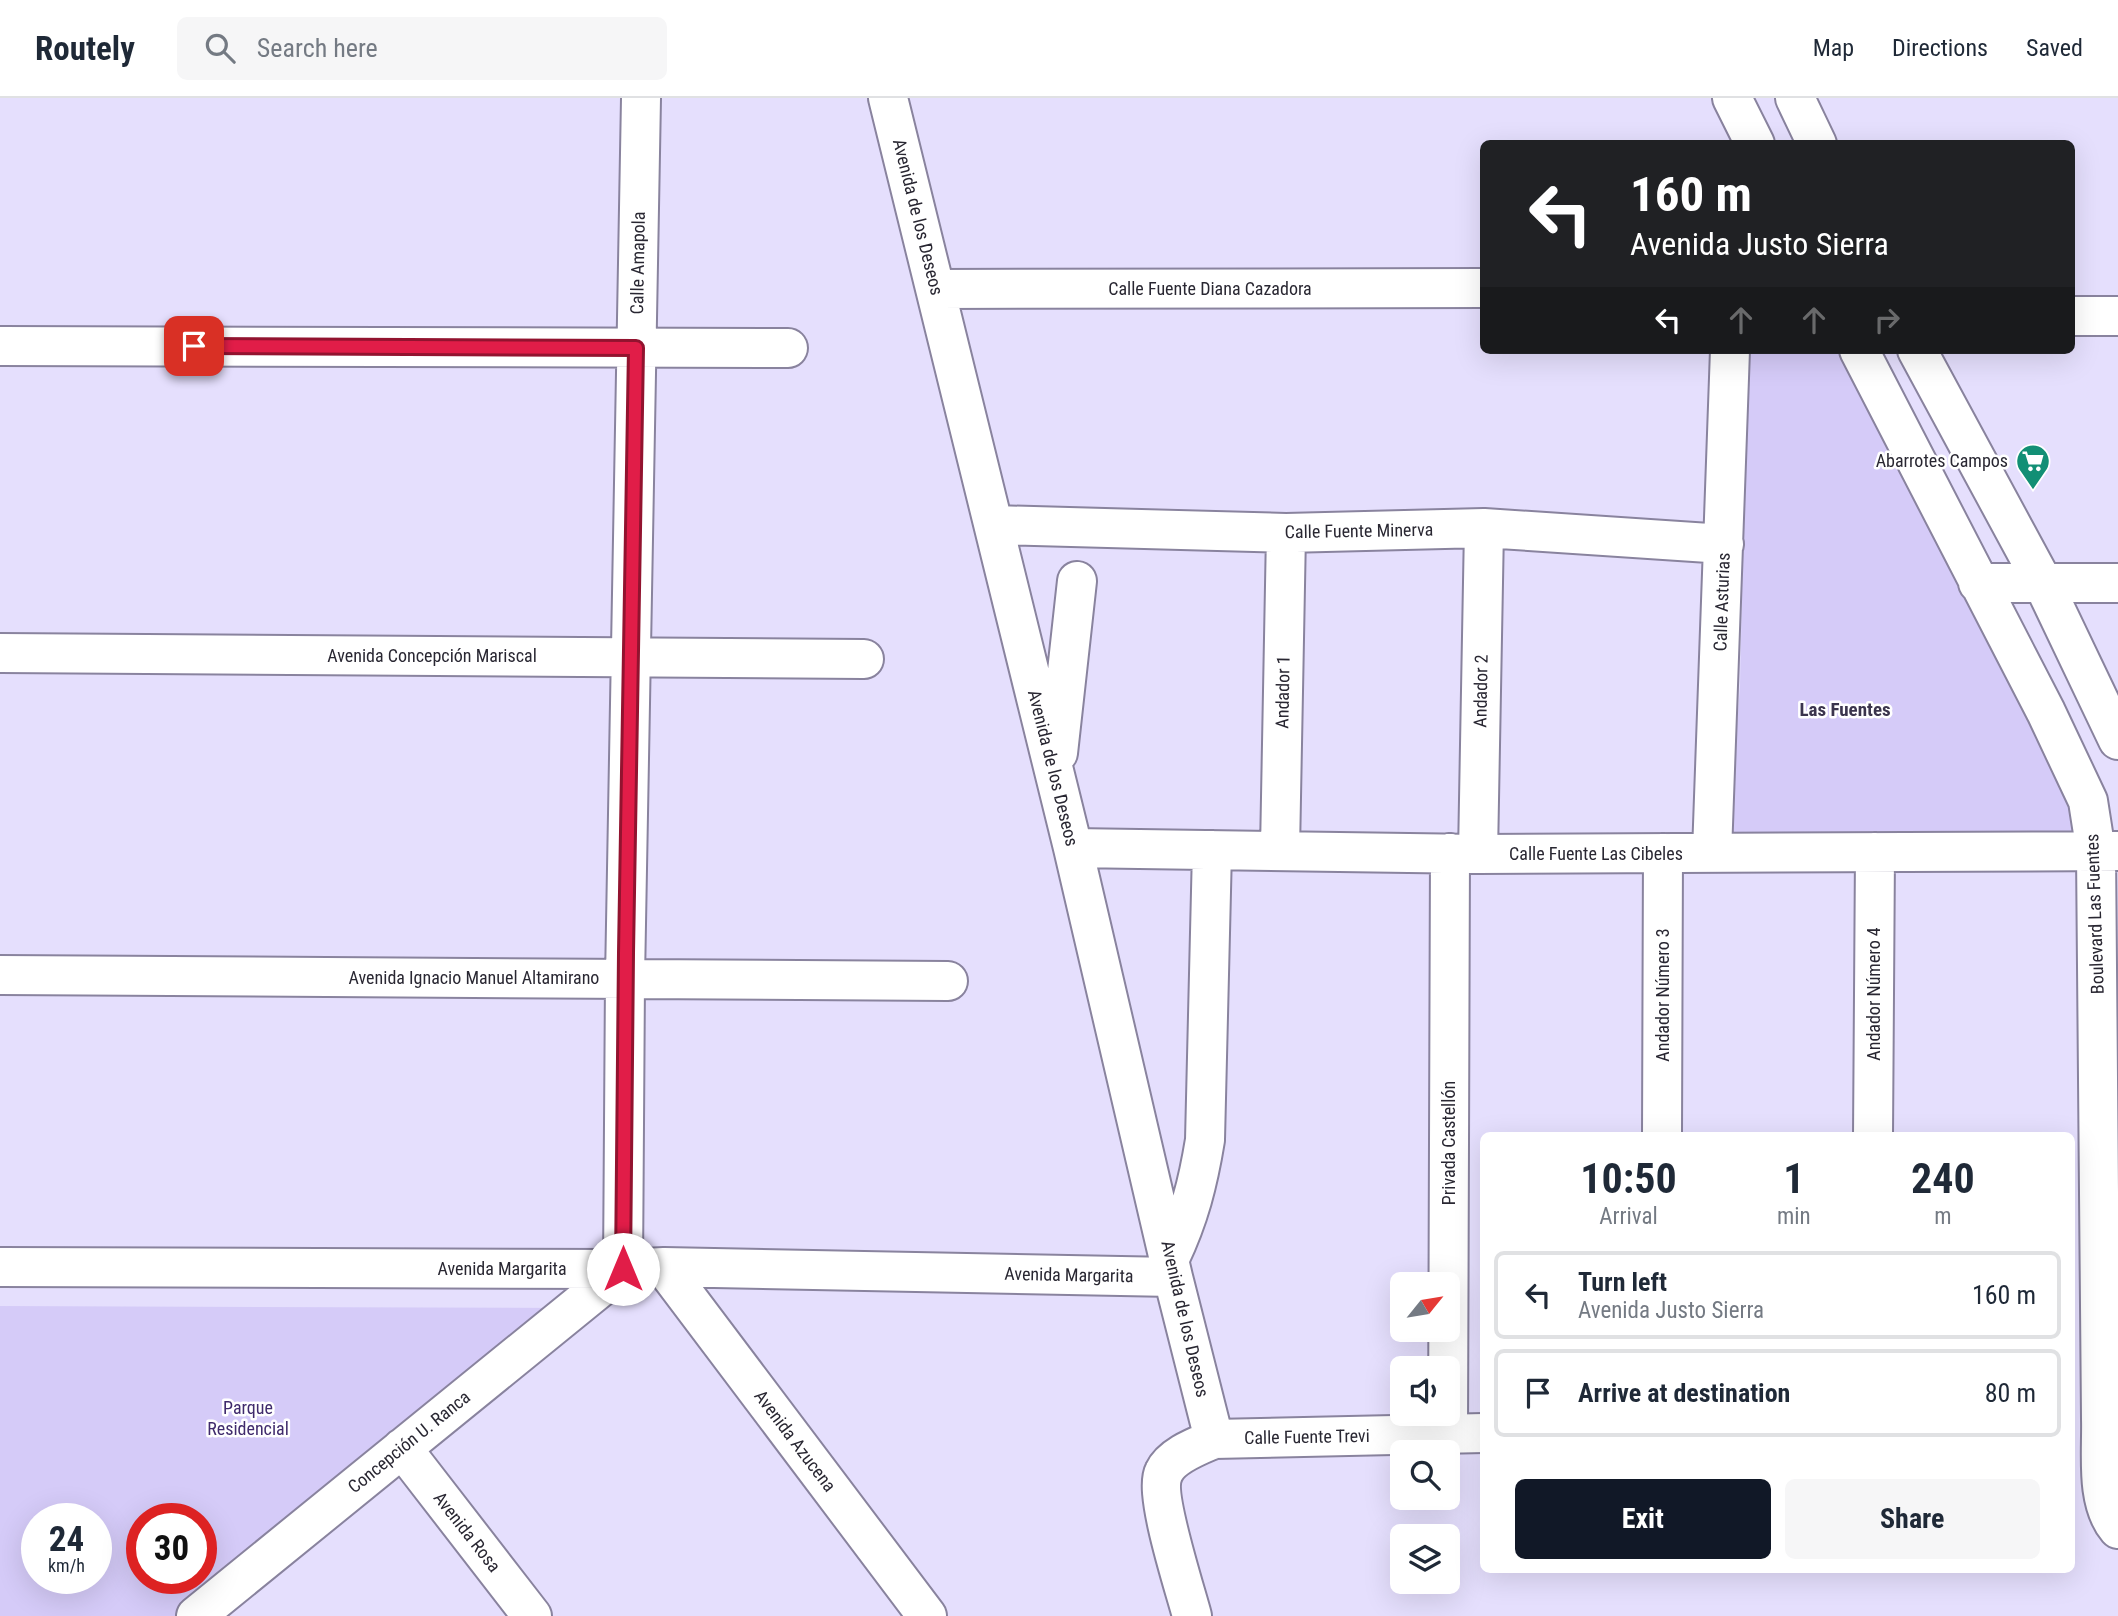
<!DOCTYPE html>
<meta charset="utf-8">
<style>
:root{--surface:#fff;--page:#f6f6f7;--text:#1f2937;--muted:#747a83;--line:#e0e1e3;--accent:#111827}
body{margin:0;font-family:"Roboto Condensed",sans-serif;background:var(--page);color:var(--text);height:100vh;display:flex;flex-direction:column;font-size:26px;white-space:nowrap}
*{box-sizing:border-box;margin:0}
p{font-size:23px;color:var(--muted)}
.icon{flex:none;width:38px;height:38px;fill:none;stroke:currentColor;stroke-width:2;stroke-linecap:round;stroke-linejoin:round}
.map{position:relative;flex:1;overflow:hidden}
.sheet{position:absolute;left:1480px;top:1034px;width:595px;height:441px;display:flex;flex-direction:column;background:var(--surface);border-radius:10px;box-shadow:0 7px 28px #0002}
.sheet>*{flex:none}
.hud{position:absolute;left:1480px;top:42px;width:595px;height:214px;border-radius:10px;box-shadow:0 7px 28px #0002;background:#202124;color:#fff;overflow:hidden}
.needle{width:46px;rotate:60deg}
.buttons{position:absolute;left:1390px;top:1174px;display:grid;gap:14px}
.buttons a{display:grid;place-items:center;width:70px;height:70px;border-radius:10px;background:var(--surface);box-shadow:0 7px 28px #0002;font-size:35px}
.speed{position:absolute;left:21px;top:1405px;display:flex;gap:14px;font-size:35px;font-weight:700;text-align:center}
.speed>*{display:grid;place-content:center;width:91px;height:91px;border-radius:50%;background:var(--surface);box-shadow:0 7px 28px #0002;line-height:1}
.speed small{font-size:18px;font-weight:400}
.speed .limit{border:10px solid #d22;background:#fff;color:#111}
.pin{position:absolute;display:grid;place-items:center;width:60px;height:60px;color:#fff;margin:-30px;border-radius:14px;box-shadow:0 4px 10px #0006}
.me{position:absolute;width:77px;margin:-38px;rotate:0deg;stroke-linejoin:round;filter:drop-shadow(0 0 5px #0008)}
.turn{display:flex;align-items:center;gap:24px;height:147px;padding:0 35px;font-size:32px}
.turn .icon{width:91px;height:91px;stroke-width:2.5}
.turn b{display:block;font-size:49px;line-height:60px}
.lanes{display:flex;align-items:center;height:66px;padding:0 35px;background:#0003;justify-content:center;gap:35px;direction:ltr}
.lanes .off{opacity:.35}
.eta{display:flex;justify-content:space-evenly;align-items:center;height:119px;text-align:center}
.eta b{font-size:42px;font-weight:700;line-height:49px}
.cta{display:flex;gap:14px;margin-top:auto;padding:14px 35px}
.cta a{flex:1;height:80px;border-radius:10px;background:var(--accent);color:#fff;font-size:28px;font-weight:700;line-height:80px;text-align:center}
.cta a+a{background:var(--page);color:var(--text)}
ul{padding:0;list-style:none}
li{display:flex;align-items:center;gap:21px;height:88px;margin:0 14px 10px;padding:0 21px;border:4px solid var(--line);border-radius:10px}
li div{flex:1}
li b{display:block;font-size:26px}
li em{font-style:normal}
header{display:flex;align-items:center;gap:42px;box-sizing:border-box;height:98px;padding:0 35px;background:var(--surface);border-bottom:2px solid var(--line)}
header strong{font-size:33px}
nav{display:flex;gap:38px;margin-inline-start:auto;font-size:24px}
.search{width:490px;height:63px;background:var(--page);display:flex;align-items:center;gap:18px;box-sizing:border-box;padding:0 24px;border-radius:10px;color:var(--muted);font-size:26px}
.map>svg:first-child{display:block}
</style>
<header>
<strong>Routely</strong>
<div class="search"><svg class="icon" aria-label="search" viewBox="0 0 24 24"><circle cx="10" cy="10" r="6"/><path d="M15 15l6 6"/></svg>Search here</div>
<nav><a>Map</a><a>Directions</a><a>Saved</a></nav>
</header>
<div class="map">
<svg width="2118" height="1518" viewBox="0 0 2118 1518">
<rect width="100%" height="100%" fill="#e5dffd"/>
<!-- green -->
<path fill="#d5cbf8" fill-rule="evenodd" d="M1747,252H1843L2074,700L2078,767L1726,764L1740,589Z
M0,1208L572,1210L179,1518H0ZM37,1421H96V1480H37ZM142,1421H201V1480H142Z"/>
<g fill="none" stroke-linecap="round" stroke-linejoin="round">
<!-- minor casing -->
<g stroke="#89839e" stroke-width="42">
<path id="minor" d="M888,0L1073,750L1173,1179L1214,1341
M1732,0L1755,46
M1795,0L1817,46
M936,191L1484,190
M2072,218H2118
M0,248L788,250
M1859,252L2046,614L2088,703L2096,754L2101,1321C2102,1355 2095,1404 2118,1431
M1917,252L2043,485L2118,642
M994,427L1286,435L1484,430L1724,446
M1978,485H2118
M0,555L864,561
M1058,655L1077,483
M1073,750L1478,756L2118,753
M1280,752L1286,435
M1712,755L1730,252
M1478,756L1484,430
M0,877L948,883
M1662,1038L1663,755
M1873,1038L1875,754
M1170,1160C1189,1120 1198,1085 1205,1042L1212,752
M0,1169L623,1171L664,1169L1173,1179
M664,1169L927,1518
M1448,1336L1450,755
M402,1350L532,1518
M196,1518L623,1171L625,881L641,0
M1192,1518C1185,1491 1153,1395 1164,1374C1172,1357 1198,1348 1214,1341L1484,1335"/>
</g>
<!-- minor -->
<use href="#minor" stroke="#fff" stroke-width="38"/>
</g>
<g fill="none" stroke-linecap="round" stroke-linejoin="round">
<!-- route casing -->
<g stroke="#92132f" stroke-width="18">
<path id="route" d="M194,248L636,250L626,855L623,1171"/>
</g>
<!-- route -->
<use href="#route" stroke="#e11d48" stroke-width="12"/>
</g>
<!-- icons -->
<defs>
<g id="supermarket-pin" transform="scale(1.75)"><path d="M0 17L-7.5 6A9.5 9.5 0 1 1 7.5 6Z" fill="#128f75" stroke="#fff"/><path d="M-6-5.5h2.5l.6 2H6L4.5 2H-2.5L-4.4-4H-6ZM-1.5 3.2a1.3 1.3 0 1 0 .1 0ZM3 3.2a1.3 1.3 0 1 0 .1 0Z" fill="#fff"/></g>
</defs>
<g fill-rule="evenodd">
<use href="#supermarket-pin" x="2033" y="363"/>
</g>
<g text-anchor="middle" stroke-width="5" stroke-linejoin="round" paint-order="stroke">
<!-- street labels -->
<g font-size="18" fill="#292732" stroke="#fff">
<text transform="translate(918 119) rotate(76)" y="6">Avenida de los Deseos</text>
<text transform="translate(638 165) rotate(-89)" y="6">Calle Amapola</text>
<text x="1210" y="197">Calle Fuente Diana Cazadora</text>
<text transform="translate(1359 433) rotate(-1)" y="6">Calle Fuente Minerva</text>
<text transform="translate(1722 504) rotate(-88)" y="6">Calle Asturias</text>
<text x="432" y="564">Avenida Concepción Mariscal</text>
<text transform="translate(1481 593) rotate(-89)" y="6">Andador 2</text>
<text transform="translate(1283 594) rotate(-89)" y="6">Andador 1</text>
<text transform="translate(1053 670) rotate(76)" y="6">Avenida de los Deseos</text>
<text x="1596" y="762">Calle Fuente Las Cibeles</text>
<text transform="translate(2095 816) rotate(-92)" y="6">Boulevard Las Fuentes</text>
<text x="474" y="886">Avenida Ignacio Manuel Altamirano</text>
<text transform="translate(1874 896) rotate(-90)" y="6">Andador Número 4</text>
<text transform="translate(1663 897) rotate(-90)" y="6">Andador Número 3</text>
<text transform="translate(1449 1045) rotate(-90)" y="6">Privada Castellón</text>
<text x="502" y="1177">Avenida Margarita</text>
<text transform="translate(1069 1177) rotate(1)" y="6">Avenida Margarita</text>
<text transform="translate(1185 1221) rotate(77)" y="6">Avenida de los Deseos</text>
<text transform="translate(1307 1339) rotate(-1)" y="6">Calle Fuente Trevi</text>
<text transform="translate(795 1343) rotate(53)" y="6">Avenida Azucena</text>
<text transform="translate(409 1344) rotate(-39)" y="6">Concepción U. Ranca</text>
<text transform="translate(467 1434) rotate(52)" y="6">Avenida Rosa</text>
</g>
<!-- poi labels -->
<g font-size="18" fill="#292732" stroke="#fff" text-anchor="end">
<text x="2008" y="369">Abarrotes Campos</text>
</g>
<!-- park labels -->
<g font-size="18" fill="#3f2a6c" stroke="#fff">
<text x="248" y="1316">Parque<tspan x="248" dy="21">Residencial</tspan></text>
</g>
<!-- neighbourhood labels -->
<g font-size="19" font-weight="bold" fill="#3b354d" stroke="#fff">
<text x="1845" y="618">Las Fuentes</text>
</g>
</g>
</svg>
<div class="buttons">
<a><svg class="needle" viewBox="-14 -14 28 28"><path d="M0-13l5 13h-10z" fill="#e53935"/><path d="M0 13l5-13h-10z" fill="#747a83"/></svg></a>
<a><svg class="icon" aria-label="sound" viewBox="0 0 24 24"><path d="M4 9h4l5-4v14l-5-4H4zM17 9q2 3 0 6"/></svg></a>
<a><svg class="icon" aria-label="search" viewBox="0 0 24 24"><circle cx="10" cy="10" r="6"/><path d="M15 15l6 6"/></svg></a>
<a><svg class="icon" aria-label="layers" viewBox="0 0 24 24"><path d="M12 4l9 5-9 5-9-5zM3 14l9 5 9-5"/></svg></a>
</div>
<div class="speed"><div>24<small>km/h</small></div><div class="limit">30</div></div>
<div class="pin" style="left:194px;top:248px;background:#d93025"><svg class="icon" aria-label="arrive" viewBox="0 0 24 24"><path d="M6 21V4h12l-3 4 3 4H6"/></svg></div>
<svg class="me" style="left:623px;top:1171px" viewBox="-20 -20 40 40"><circle r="19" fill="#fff"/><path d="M0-13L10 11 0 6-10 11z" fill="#e11d48"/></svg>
<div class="hud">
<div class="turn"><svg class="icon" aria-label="left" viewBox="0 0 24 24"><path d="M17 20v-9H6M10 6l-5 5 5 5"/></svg><div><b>160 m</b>Avenida Justo Sierra</div></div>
<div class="lanes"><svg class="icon" aria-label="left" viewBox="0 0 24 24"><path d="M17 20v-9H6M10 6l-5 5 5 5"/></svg><svg class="icon off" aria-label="ahead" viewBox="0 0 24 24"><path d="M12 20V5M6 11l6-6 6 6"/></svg><svg class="icon off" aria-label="ahead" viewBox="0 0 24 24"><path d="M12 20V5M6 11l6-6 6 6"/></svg><svg class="icon off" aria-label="right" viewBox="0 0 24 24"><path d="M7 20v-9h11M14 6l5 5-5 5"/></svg></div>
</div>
<section class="sheet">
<div class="eta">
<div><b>10:50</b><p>Arrival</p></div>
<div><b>1</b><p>min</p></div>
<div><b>240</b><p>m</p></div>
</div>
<ul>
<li><svg class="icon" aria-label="left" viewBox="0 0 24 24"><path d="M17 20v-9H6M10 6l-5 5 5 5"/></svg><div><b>Turn left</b><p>Avenida Justo Sierra</p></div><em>160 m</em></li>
<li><svg class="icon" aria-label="arrive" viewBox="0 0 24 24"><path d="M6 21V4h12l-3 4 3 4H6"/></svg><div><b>Arrive at destination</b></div><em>80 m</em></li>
</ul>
<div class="cta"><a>Exit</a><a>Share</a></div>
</section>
</div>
